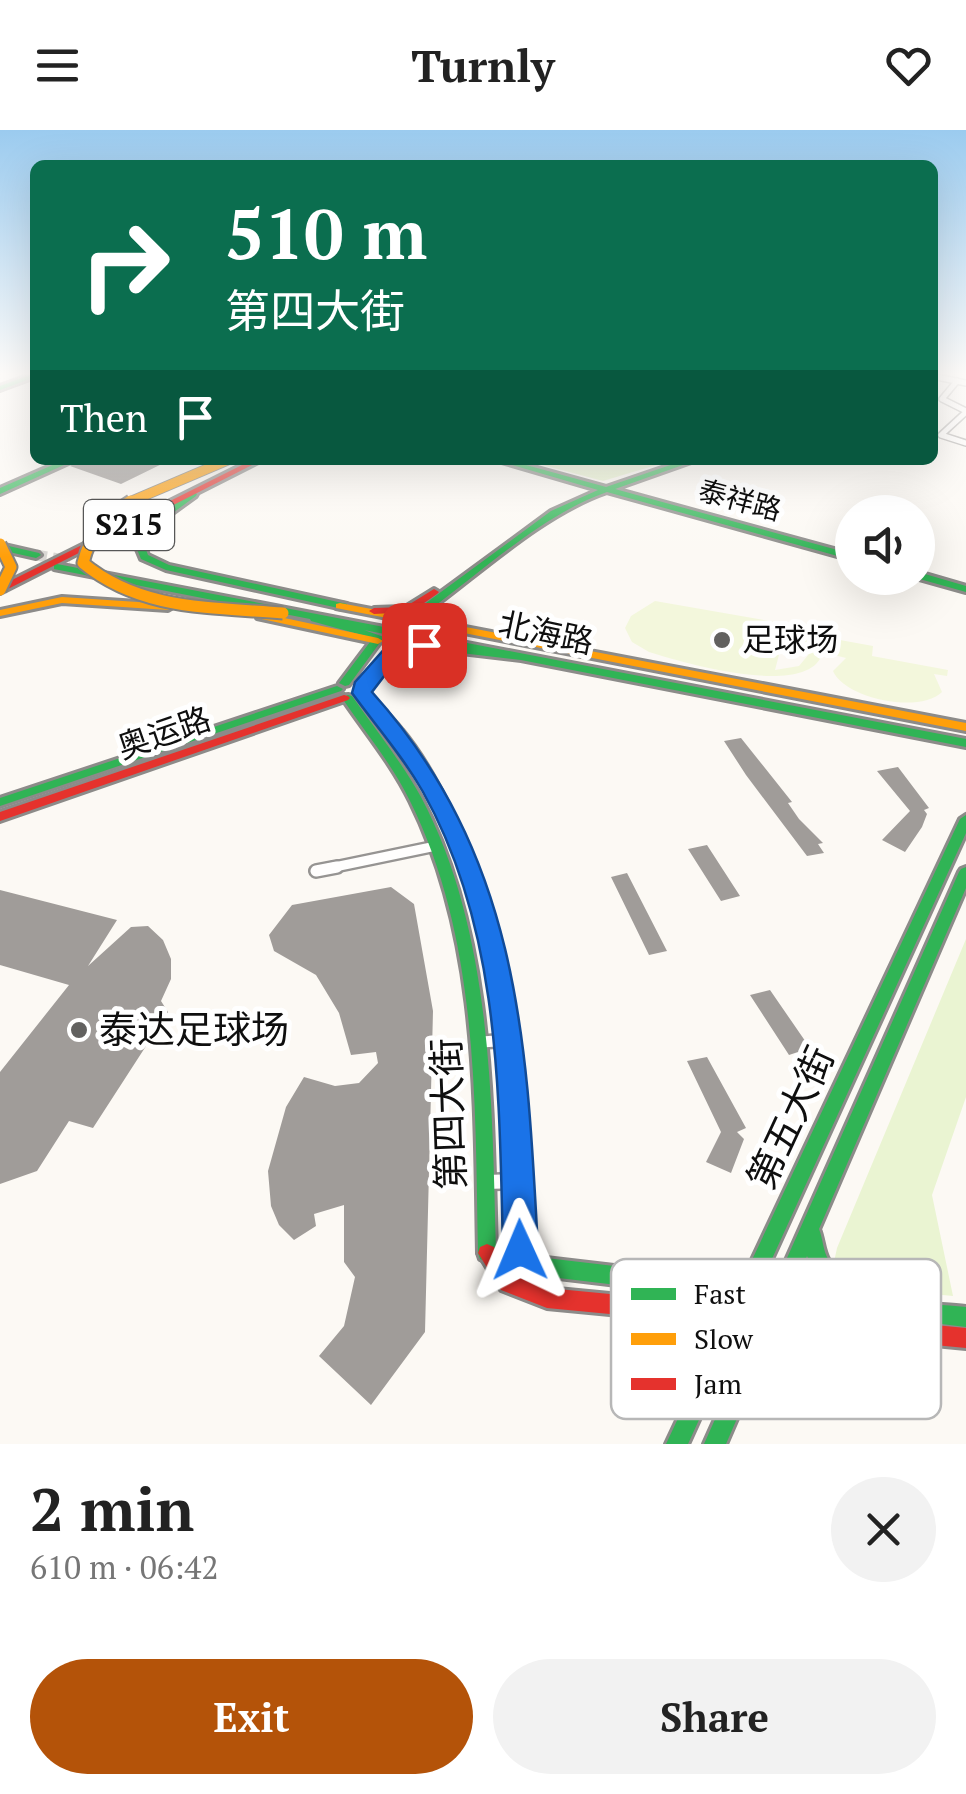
<!DOCTYPE html>
<meta charset="utf-8">
<style>
:root{--surface:#fff;--page:#f2f2f2;--text:#222;--muted:#767676;--accent:#b45309}
body{margin:0;font-family:"PT Serif","Noto Sans SC",serif;background:var(--page);color:var(--text);height:100vh;display:flex;flex-direction:column;font-size:38px;white-space:nowrap}
*{box-sizing:border-box;margin:0}
p{font-size:32px;color:var(--muted)}
.icon{flex:none;width:55px;height:55px;fill:none;stroke:currentColor;stroke-width:2;stroke-linecap:round;stroke-linejoin:round}
.map{position:relative;height:1314px;overflow:hidden}
.drawer{display:flex;flex-direction:column;background:var(--surface);flex:1}
.drawer>*{flex:none}
.hud{position:absolute;left:30px;top:30px;width:908px;height:305px;border-radius:15px;box-shadow:0 10px 40px #0002;background:#0b6e4f;color:#fff;overflow:hidden}
.controls{position:absolute;left:835px;top:365px;display:grid;gap:20px}
.controls a{display:grid;place-items:center;width:100px;height:100px;border-radius:50%;background:var(--surface);box-shadow:0 10px 40px #0002;font-size:50px}
.pin{position:absolute;display:grid;place-items:center;width:85px;height:85px;color:#fff;margin:-42px;border-radius:20px;box-shadow:0 5px 15px #0006}
.me{position:absolute;width:110px;margin:-55px;rotate:359deg;stroke-linejoin:round;filter:drop-shadow(0 0 8px #0008)}
.turn{display:flex;align-items:center;gap:35px;height:210px;padding:0 30px;font-size:45px}
.turn .icon{width:130px;height:130px;stroke-width:2.5}
.turn b{display:block;font-size:70px;line-height:85px}
.then{display:flex;align-items:center;height:95px;padding:0 30px;background:#0003;gap:20px;font-size:38px}
.round{display:grid;place-items:center;flex:none;width:105px;height:105px;border-radius:52px;background:var(--page)}
.headline{display:flex;align-items:center;justify-content:space-between;height:170px;padding:0 30px}
h1{font-size:60px;font-weight:800;line-height:75px}
.primary-button{display:flex;gap:20px;margin-top:auto;padding:20px 30px}
.primary-button a{flex:1;height:115px;border-radius:60px;background:var(--accent);color:#fff;font-size:40px;font-weight:800;line-height:115px;text-align:center}
.primary-button a+a{background:var(--page);color:var(--text)}
header{display:flex;justify-content:space-between;align-items:center;height:130px;padding:0 30px;background:var(--surface);font-size:45px;font-weight:800}
.map>svg:first-child{display:block}
</style>
<header><svg class="icon" aria-label="menu" viewBox="0 0 24 24"><path d="M4 6h16M4 12h16M4 18h16"/></svg>Turnly<svg class="icon" aria-label="heart" viewBox="0 0 24 24"><path d="M12 20l-8-8c-3-5 5-10 8-4 3-6 11-1 8 4z"/></svg></header>
<div class="map">
<svg width="966" height="1314" viewBox="0 0 966 1314">
<rect width="100%" height="100%" fill="#fcf9f4"/>
<!-- green -->
<path fill="#eaf4d2" d="M524,330H673L603,351Z
M966,809V967L932,1065L953,1166C909,1162 866,1164 834,1132L837,1118Z"/>
<!-- pitch -->
<path fill="#f3f7dc" fill-rule="evenodd" d="M655,471L810,498L809,505L819,515L821,527C802,567 683,533 649,522L632,512L625,498L631,486ZM785,502L804,512L809,524L799,536L775,540Z
M840,510L873,516L872,526L948,540L947,546L934,544L942,562C920,584 845,569 833,541L846,528L834,525Z"/>
<!-- building -->
<path fill="#a09c99" d="M79,330H170L121,354L70,336Z
M741,608L792,672L788,673L799,689L823,713L818,714L824,723L807,726L746,645L724,611Z
M898,637L929,678L924,680L927,684L922,697L905,722L882,710L910,681L877,641Z
M707,715L740,766L721,771L688,719Z
M627,743L667,821L649,825L611,747Z
M391,757L414,774L433,881L425,1202L371,1275L319,1226L344,1196L355,1147L344,1132V1075L314,1084L316,1096L294,1110L279,1095L271,1076L268,1041L286,977L304,947L335,956L359,953L378,933L376,922L351,925L339,883L316,845L274,821L269,805L292,775Z
M0,760L117,790L88,836L131,797L148,796L163,810L171,829V849L161,871L168,882L93,998L69,991L37,1041L0,1054V942L69,855L0,835Z
M770,860L810,918L789,925L750,865Z
M707,927L746,998L737,1002L744,1009L731,1043L706,1032L721,1002L687,931Z"/>
<g fill="none" stroke-linecap="round" stroke-linejoin="round">
<!-- primary-tunnel -->
<path stroke="#d8d6d2" stroke-width="11" stroke-dasharray="11 6" stroke-linecap="butt" d="M36,425L70,431"/>
<!-- street-far3 casing -->
<g stroke="#969492" stroke-width="8">
<path id="street-far3" d="M932,246L966,253
M957,251L942,269L966,281
M966,282L941,305L966,313"/>
</g>
<!-- street-far2 casing -->
<g stroke="#969492" stroke-width="14">
<path id="street-far2" d="M325,739L436,716"/>
</g>
<!-- street-far1 casing -->
<g stroke="#969492" stroke-width="16">
<path id="street-far1" d="M316,741L337,737
M482,912L510,910"/>
</g>
<!-- street casing -->
<g stroke="#969492" stroke-width="19">
<path id="street" d="M486,1052L520,1051"/>
</g>
<!-- fast casing -->
<g stroke="#8c8b89" stroke-width="6">
<path id="fast" d="M35,243V247L0,260V256Z
M64,330H75L0,364V358Z
M495,330H508L606,357L685,330H697L615,359L852,424V430L607,362C546,383 487,437 435,476L440,487L467,498L466,500H458L432,491L425,475L426,473L551,381L598,360Z
M193,361L197,364L196,366L141,406L148,425L169,435L347,474V478L343,479L166,440L141,429L131,405L133,403Z
M0,414L39,423L41,425L36,428L0,420Z
M57,434L966,609V617L521,530L410,517L399,521L366,558L362,559L356,556L391,517L409,511L441,515L364,500L384,507L349,555L345,556L339,553L373,508L311,491L310,489L54,439V435Z
M918,442L966,456V462L916,448Z
M337,556L343,559L341,561L0,676V668Z
M348,565L352,566C375,599 401,631 421,667C493,803 492,973 496,1123L494,1129L487,1132L480,1129L478,1123C475,972 479,810 410,671C392,634 365,602 342,568Z
M966,685V703L761,1153L775,1155L959,742L961,739L966,737V758L819,1099C823,1109 823,1120 828,1129C855,1176 920,1172 966,1177V1197L786,1175L726,1314H704L767,1173L753,1171L688,1314H666L734,1169L542,1146C494,1125 509,1038 509,995L512,990L518,987L524,990L527,995C526,1032 515,1102 546,1128L742,1151L960,689ZM807,1126L816,1145L830,1161L794,1157Z"/>
</g>
<!-- slow casing -->
<g stroke="#8c8b89" stroke-width="6">
<path id="slow" d="M62,467L168,474L173,477L168,480L62,473L0,486V480Z
M340,473L966,593V601L336,478V474Z
M261,483L378,508L383,511L378,514L257,488V484Z"/>
</g>
<!-- jam casing -->
<g stroke="#8c8b89" stroke-width="6">
<path id="jam" d="M252,330H262L0,463V456Z
M434,459L439,462L437,464L411,482L374,484L369,481L374,478L405,477Z
M362,560L366,561C378,574 391,586 402,600C421,623 437,651 450,678C500,777 519,885 527,995L524,1000L518,1003L512,1000L509,995C503,860 477,721 397,609C385,593 369,579 356,563Z
M344,565L348,566L350,568L348,570L0,691V682Z
M487,1114L494,1117L515,1146L547,1158L966,1198V1218L547,1178L501,1160L478,1123L480,1117Z"/>
</g>
<!-- street-far3 -->
<use href="#street-far3" stroke="#fffefd" stroke-width="5"/>
<!-- street-far2 -->
<use href="#street-far2" stroke="#fffefd" stroke-width="9"/>
<!-- street-far1 -->
<use href="#street-far1" stroke="#fffefd" stroke-width="11"/>
<!-- street -->
<use href="#street" stroke="#fffefd" stroke-width="14"/>
<!-- fast -->
<use href="#fast" fill="#30b455" fill-rule="evenodd"/>
<!-- slow -->
<use href="#slow" fill="#ff9f0a" fill-rule="evenodd"/>
<!-- jam -->
<use href="#jam" fill="#e5322d" fill-rule="evenodd"/>
<!-- slow-bridge-far1 casing -->
<g stroke="#83827f" stroke-width="11" stroke-linecap="butt">
<path id="slow-bridge-far1" d="M127,373L228,330"/>
</g>
<!-- slow-bridge casing -->
<g stroke="#83827f" stroke-width="15" stroke-linecap="butt">
<path id="slow-bridge" d="M131,371C105,387 90,404 83,433C141,481 212,477 283,483
M0,414L11,437L0,460"/>
</g>
<!-- slow-bridge-far1 -->
<use href="#slow-bridge-far1" stroke="#ff9f0a" stroke-width="9"/>
<!-- slow-bridge -->
<use href="#slow-bridge" stroke="#ff9f0a" stroke-width="11"/>
</g>
<!-- sky -->
<linearGradient id="sky" x2="0" y2="1"><stop stop-color="#9bcbef"/><stop offset="0.57" stop-color="#fefcfa"/><stop offset="1" stop-color="#fefcfa" stop-opacity="0"/></linearGradient>
<rect width="966" height="427" fill="url(#sky)"/>
<!-- route -->
<path fill="#1a73e8" stroke="#114b97" stroke-width="2.5" d="M424,509L431,511V519L401,524L372,562C520,727 527,911 538,1120L533,1132L520,1137L508,1132L503,1120C499,966 501,801 423,662C402,625 376,596 352,563L355,552L388,515Z"/>
<!-- markers -->
<g fill="#62615f" stroke="#fff" stroke-width="4">
<circle cx="722" cy="510" r="10"/>
<circle cx="79" cy="900" r="10"/>
</g>
<g text-anchor="middle" stroke-width="10" stroke-linejoin="round" paint-order="stroke">
<!-- far-street labels -->
<g font-size="28" fill="#0f0f0f" stroke="#fff">
<text transform="translate(740 370) rotate(15)" y="10">泰祥路</text>
</g>
<!-- shield labels -->
<rect fill="#fff" stroke="#575757" stroke-width="2.5" x="84" y="370" width="90" height="50" rx="8"/>
<g font-size="30" font-weight="bold" fill="#0f0f0f">
<text x="129" y="405">S215</text>
</g>
<!-- street labels -->
<g font-size="32" fill="#0f0f0f" stroke="#fff">
<text transform="translate(546 503) rotate(12)" y="11">北海路</text>
<text transform="translate(164 603) rotate(-19)" y="11">奥运路</text>
</g>
<!-- poi labels -->
<g font-size="32" fill="#0f0f0f" stroke="#fff" text-anchor="start">
<text x="742" y="521">足球场</text>
</g>
<!-- near-poi labels -->
<g font-size="38" fill="#0f0f0f" stroke="#fff" text-anchor="start">
<text x="99" y="913">泰达足球场</text>
</g>
<!-- near-street labels -->
<g font-size="38" fill="#0f0f0f" stroke="#fff">
<text transform="translate(449 984) rotate(-92)" y="13">第四大街</text>
<text transform="translate(791 988) rotate(-65)" y="13">第五大街</text>
</g>
</g>
<!-- legend -->
<rect x="611" y="1129" width="330" height="160" rx="15" fill="#fff" stroke="#b7b7b7" stroke-width="2.5"/>
<rect x="631" y="1158" width="45" height="12" fill="#30b455"/>
<rect x="631" y="1203" width="45" height="12" fill="#ff9f0a"/>
<rect x="631" y="1248" width="45" height="12" fill="#e5322d"/>
<g font-size="28" fill="#0f0f0f">
<text x="694" y="1174">Fast</text>
<text x="694" y="1219">Slow</text>
<text x="694" y="1264">Jam</text>
</g>
</svg>
<div class="controls">
<a><svg class="icon" aria-label="sound" viewBox="0 0 24 24"><path d="M4 9h4l5-4v14l-5-4H4zM17 9q2 3 0 6"/></svg></a>
</div>
<div class="pin" style="left:424px;top:515px;background:#d93025"><svg class="icon" aria-label="arrive" viewBox="0 0 24 24"><path d="M6 21V4h12l-3 4 3 4H6"/></svg></div>
<svg class="me" style="left:520px;top:1120px" viewBox="-20 -20 40 40"><path d="M0-17L14 15 0 8-14 15z" fill="#1a73e8" stroke="#fff" stroke-width="4"/></svg>
<div class="hud">
<div class="turn"><svg class="icon" aria-label="right" viewBox="0 0 24 24"><path d="M7 20v-9h11M14 6l5 5-5 5"/></svg><div><b>510 m</b>第四大街</div></div>
<div class="then">Then<svg class="icon" aria-label="arrive" viewBox="0 0 24 24"><path d="M6 21V4h12l-3 4 3 4H6"/></svg></div>
</div>
</div>
<section class="drawer">
<div class="headline"><div><h1>2 min</h1><p>610 m · 06:42</p></div><a class="round"><svg class="icon" aria-label="close" viewBox="0 0 24 24"><path d="M6 6l12 12M18 6L6 18"/></svg></a></div>
<div class="primary-button"><a>Exit</a><a>Share</a></div>
</section>
